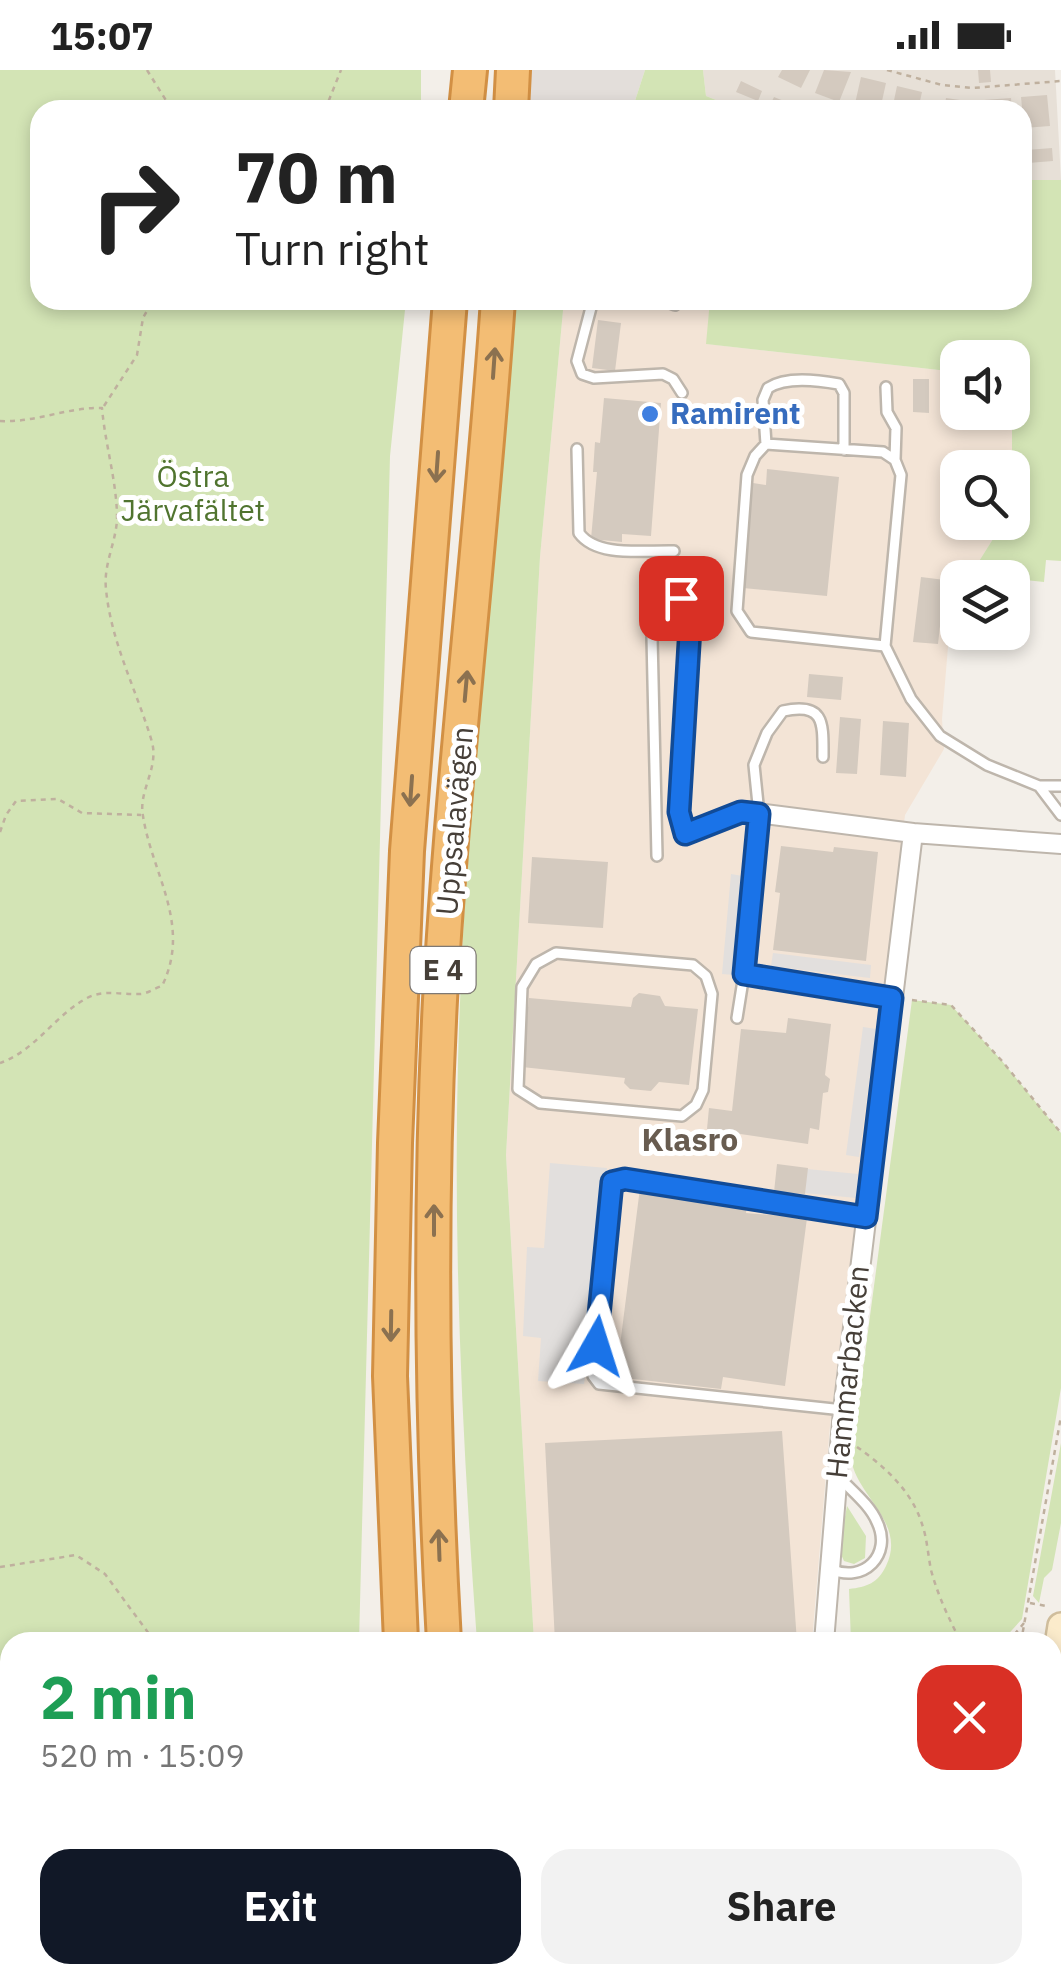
<!DOCTYPE html>
<meta charset="utf-8">
<style>
:root{--surface:#fff;--page:#f2f2f2;--text:#222;--muted:#767676;--accent:#111827}
body{margin:0;font-family:"IBM Plex Sans",sans-serif;background:var(--page);color:var(--text);height:100vh;display:flex;flex-direction:column;font-size:38px;white-space:nowrap}
*{box-sizing:border-box;margin:0}
p{font-size:32px;color:var(--muted)}
.icon{flex:none;width:55px;height:55px;fill:none;stroke:currentColor;stroke-width:2;stroke-linecap:round;stroke-linejoin:round}
.map{position:relative;flex:1;overflow:hidden}
.drawer{position:absolute;left:0px;top:1562px;width:1062px;height:352px;display:flex;flex-direction:column;background:var(--surface);border-radius:30px 30px 0 0;box-shadow:0 5px 15px #0003}
.drawer>*{flex:none}
.hud{position:absolute;left:30px;top:30px;width:1002px;height:210px;border-radius:30px;box-shadow:0 5px 15px #0003;background:#fff;color:var(--text);overflow:hidden}
.fabs{position:absolute;left:940px;top:270px;display:grid;gap:20px}
.fabs a{display:grid;place-items:center;width:90px;height:90px;border-radius:20px;background:var(--surface);box-shadow:0 5px 15px #0003;font-size:50px}
.pin{position:absolute;display:grid;place-items:center;width:85px;height:85px;color:#fff;margin:-42px;border-radius:20px;box-shadow:0 5px 15px #0006}
.me{position:absolute;width:110px;margin:-55px;rotate:6deg;stroke-linejoin:round;filter:drop-shadow(0 0 8px #0008)}
.turn{display:flex;align-items:center;gap:35px;height:210px;padding:0 40px;font-size:45px}
.turn .icon{width:130px;height:130px;stroke-width:2.5}
.turn b{display:block;font-size:70px;line-height:85px}
.round{display:grid;place-items:center;flex:none;width:105px;height:105px;border-radius:30px;background:var(--page)}
.head{display:flex;align-items:center;justify-content:space-between;height:170px;padding:0 40px}
h1{font-size:60px;font-weight:700;line-height:75px;color:#1e9e55}
.button{display:flex;gap:20px;margin-top:auto;padding:20px 40px}
.button a{flex:1;height:115px;border-radius:30px;background:var(--accent);color:#fff;font-size:40px;font-weight:700;line-height:115px;text-align:center}
.button a+a{background:var(--page);color:var(--text)}
.status{display:flex;justify-content:space-between;align-items:center;height:70px;padding:0 50px;background:var(--surface);direction:ltr}
.status svg{height:28px;fill:currentColor}
.map>svg:first-child{display:block}
</style>
<div class="status"><b>15:07</b><svg viewBox="0 0 49 12"><path d="M0 12V9h3v3zM5 12V6h3v6zM10 12V3h3v9zM15 12V0h3v12zM26 1h20v11H26zM47 4h2v5h-2z"/></svg></div>
<div class="map">
<svg width="1061" height="1914" viewBox="0 0 1061 1914">
<rect width="100%" height="100%" fill="#f3efe9"/>
<!-- residential -->
<path fill="#e7e0d7" d="M703,0H1055L1061,110H1023L1022,40H741L706,26Z
M1061,1785V1914H1004L1006,1905H1052L1053,1791Z"/>
<!-- commercial -->
<path fill="#f3e4d6" d="M564,230H710L707,274L957,302L958,342H1012L1015,309L1013,435L1012,398H958V452L1003,453L971,504L958,508L957,513L953,517L942,649L944,679L905,745L830,1356L812,1572H534L506,1085L540,487Z
M558,1905H799V1914H559Z"/>
<!-- industrial -->
<path fill="#e3deda" d="M531,0H645L632,40H528Z"/>
<!-- green -->
<path fill="#d3e4b5" d="M0,0H421V40H40V230H406L390,386L359,1572H10V1905H385L386,1914H0Z
M645,0H703L706,26L741,40H632Z
M1023,110H1061V491L1046,490L1044,512L971,504L1003,453L1012,452V288H958L957,302L706,274L710,230H1022Z
M513,230H564L540,487L506,1085L534,1572H477C463,1380 453,1185 458,991C465,737 492,483 513,230Z
M912,930L951,935L1002,991L1061,1063V1318L1022,1549L1001,1572H851L849,1519C867,1517 878,1513 886,1496C907,1453 857,1427 851,1389Z
M1061,1373V1453L1052,1500L1044,1508L1039,1533L1033,1526Z
M847,1436L866,1466L865,1488L854,1494L844,1491L839,1480Z
M1061,1676V1781L1053,1780V1682Z
M503,1905H558L559,1914H504Z
M821,1905H963L960,1914H822Z"/>
<!-- parking -->
<path fill="#e2dfdd" d="M731,804L743,806L734,905L722,904Z
M773,883L871,895L870,908L771,896Z
M863,957L876,959L859,1087L846,1085Z
M550,1093L607,1098L596,1230L584,1314L538,1311L541,1268L523,1266L527,1177L544,1178Z
M807,1099L858,1104L856,1128L805,1123Z"/>
<!-- building -->
<path fill="#d4cabf" d="M782,0H810L801,18L778,7Z
M824,0L851,2L839,32L815,23Z
M978,0H990L991,12L979,13Z
M861,7L886,13L880,40L854,38Z
M741,11L762,21L758,31L736,22Z
M897,16L922,22L918,40H892Z
M1047,25L1050,56L1024,58L1021,27Z
M774,27L796,36L794,40H782L770,35Z
M946,28L974,32L973,40H944Z
M1011,28L1012,40H985L984,30Z
M1052,78L1053,91L1028,93L1027,80Z
M598,250L621,253L615,301L592,298Z
M913,309H929V343L913,342Z
M604,328L661,333L651,466L622,464V472L591,469L597,402H593L595,372L600,373Z
M767,399L839,407L827,526L743,518L753,413L766,415Z
M921,507L945,510L938,574L913,572Z
M809,604L843,607L841,630L807,627Z
M840,647L861,649L857,704L836,703Z
M883,651L909,653L906,707L880,705Z
M781,776L833,782L834,777L878,782L866,891L773,880L780,823L775,822Z
M532,787L608,792L603,858L528,853Z
M639,923L660,926L665,936L698,939L689,1015L659,1012L651,1021L630,1019L624,1013L625,1008L522,997L529,928L631,937L633,928Z
M788,948L831,954L825,1005L830,1009L828,1022L823,1023L819,1060L810,1058L808,1074L707,1059L709,1038L732,1041L741,959L786,963Z
M777,1094L808,1098L805,1124L774,1122Z
M640,1118L747,1132L746,1143L807,1148L785,1316L723,1307L721,1319L616,1307Z
M782,1361L797,1572H555L545,1373Z
M1055,1835L1061,1836V1864L1052,1862Z
M675,1905H739L740,1914H678Z"/>
<g fill="none" stroke-linecap="round" stroke-linejoin="round">
<!-- lane casing -->
<g stroke="#beb6ac" stroke-width="14">
<path id="lane" d="M593,230L577,291L582,304L594,308L663,304L673,309L682,323
M662,230L675,235
M886,317L887,342L896,358L895,390
M766,374L763,330L768,318C786,306 817,310 839,314L844,323V380
M577,379L579,463C597,488 645,480 674,481
M652,567L657,786
M885,576L751,562L737,541L747,405L755,386L766,374L883,382L895,390L901,405L885,576L911,629L940,666L987,695L1039,716L1061,745
M1039,716H1061
M556,883L693,895L706,906L712,924L703,1020L696,1035L682,1046L540,1033L518,1019L522,917L536,894Z
M744,904L892,927
M737,948L744,904L759,744L754,695L767,663L783,641C825,632 823,653 823,687
M843,1340L599,1314L593,1306L613,1112L625,1109L866,1147
M831,1499C863,1514 893,1485 877,1452C870,1435 852,1421 840,1408
M767,1905V1914"/>
</g>
<!-- street casing -->
<g stroke="#beb6ac" stroke-width="22">
<path id="street" d="M672,500L689,557L679,743L685,764L741,741L913,763
M824,1572L843,1340L913,763L1061,774
M1052,1789L1061,1790
M808,1905L809,1914"/>
</g>
<!-- secondary casing -->
<g stroke="#cfbd9c" stroke-width="30">
<path id="secondary" d="M1052,1613L1061,1556
M972,1914L975,1905"/>
</g>
<!-- highway casing -->
<g stroke="#d29044" stroke-width="38">
<path id="highway" d="M466,40L470,0
M511,40L513,0
M401,1572L390,1306L395,1073L407,781L450,230
M444,1572C432,1359 429,1144 440,930C453,697 482,464 498,230
M422,1905V1914
M466,1905L467,1914
M492,1905L493,1914"/>
</g>
<!-- path -->
<path stroke="#bfb09e" stroke-width="2.5" stroke-dasharray="5 5" stroke-linecap="butt" d="M147,0L172,40
M887,0L942,15L972,18L1061,11
M325,40L341,0
M104,336L137,285L143,248L153,230
M0,351C35,353 67,337 102,338C105,373 116,409 117,444C118,469 103,493 106,519C111,573 137,621 152,672C159,699 138,721 143,746C152,804 192,855 162,916C155,918 147,924 140,924C122,925 104,919 87,928C54,946 35,981 0,993
M0,762L6,745L16,731L58,729L82,743L141,745
M912,930L951,935L1002,991L1061,1063
M857,1377C884,1396 912,1421 922,1454C927,1468 928,1485 931,1500C938,1526 949,1549 961,1572
M0,1497L76,1485L105,1504L155,1572
M1030,1533L1046,1536
M1008,1572L1024,1553
M1021,1572L1061,1346
M1058,1664L1061,1677
M1052,1735L1061,1738
M182,1905L193,1914
M159,1914L163,1905
M917,1914L920,1905"/>
<!-- lane -->
<use href="#lane" stroke="#fff" stroke-width="9"/>
<!-- street -->
<use href="#street" stroke="#fff" stroke-width="18"/>
<!-- secondary -->
<use href="#secondary" stroke="#fbebcb" stroke-width="25"/>
<!-- highway -->
<use href="#highway" stroke="#f3bd74" stroke-width="32"/>
</g>
<!-- one-way arrows -->
<defs><path id="oneway-shaft" d="M-6 0H5M1.5-3L5.5 0L1.5 3" fill="none" stroke-width="1.6" stroke-linecap="round" stroke-linejoin="round" transform="scale(2.5)"/></defs>
<g stroke="#8b7150">
<use href="#oneway-shaft" transform="translate(494 293) rotate(-86)"/>
<use href="#oneway-shaft" transform="translate(437 397) rotate(94)"/>
<use href="#oneway-shaft" transform="translate(466 616) rotate(-85)"/>
<use href="#oneway-shaft" transform="translate(411 721) rotate(94)"/>
<use href="#oneway-shaft" transform="translate(434 1150) rotate(-90)"/>
<use href="#oneway-shaft" transform="translate(391 1256) rotate(91)"/>
<use href="#oneway-shaft" transform="translate(439 1475) rotate(-92)"/>
</g>
<g fill="none" stroke-linecap="round" stroke-linejoin="round">
<!-- route casing -->
<g stroke="#114b97" stroke-width="25">
<path id="route" d="M596,1276L612,1112L625,1109L866,1147L892,928L744,904L759,744L741,742L685,764L679,742L690,557L681,528"/>
</g>
<!-- route -->
<use href="#route" stroke="#1a73e8" stroke-width="18"/>
</g>
<!-- markers -->
<circle fill="#3f7fe0" stroke="#fff" stroke-width="4" cx="650" cy="344" r="10"/>
<g text-anchor="middle" stroke-width="10" stroke-linejoin="round" paint-order="stroke">
<!-- shield labels -->
<rect fill="#fff" stroke="#7e7974" stroke-width="2.5" x="410.5" y="877" width="65" height="46" rx="8"/>
<g font-size="28" font-weight="bold" fill="#463f38">
<text x="443" y="910">E 4</text>
</g>
<!-- shop labels -->
<g font-size="30" font-weight="bold" fill="#366cbe" stroke="#fff" text-anchor="start">
<text x="670" y="354">Ramirent</text>
</g>
<!-- park labels -->
<g font-size="30" fill="#50742f" stroke="#fff">
<text x="193" y="417">Östra<tspan x="193" dy="34">Järvafältet</tspan></text>
</g>
<!-- street labels -->
<g font-size="30" fill="#463f38" stroke="#fff">
<text transform="translate(455 751) rotate(-85)" y="10">Uppsalavägen</text>
<text transform="translate(848 1302) rotate(-84)" y="10">Hammarbacken</text>
</g>
<!-- neighbourhood labels -->
<g font-size="32" font-weight="bold" fill="#685c50" stroke="#fff">
<text x="690" y="1081">Klasro</text>
</g>
</g>
</svg>
<div class="fabs">
<a><svg class="icon" aria-label="sound" viewBox="0 0 24 24"><path d="M4 9h4l5-4v14l-5-4H4zM17 9q2 3 0 6"/></svg></a>
<a><svg class="icon" aria-label="search" viewBox="0 0 24 24"><circle cx="10" cy="10" r="6"/><path d="M15 15l6 6"/></svg></a>
<a><svg class="icon" aria-label="layers" viewBox="0 0 24 24"><path d="M12 4l9 5-9 5-9-5zM3 14l9 5 9-5"/></svg></a>
</div>
<div class="pin" style="left:681px;top:528px;background:#d93025"><svg class="icon" aria-label="arrive" viewBox="0 0 24 24"><path d="M6 21V4h12l-3 4 3 4H6"/></svg></div>
<svg class="me" style="left:596px;top:1276px" viewBox="-20 -20 40 40"><path d="M0-17L14 15 0 8-14 15z" fill="#1a73e8" stroke="#fff" stroke-width="4"/></svg>
<div class="hud">
<div class="turn"><svg class="icon" aria-label="right" viewBox="0 0 24 24"><path d="M7 20v-9h11M14 6l5 5-5 5"/></svg><div><b>70 m</b>Turn right</div></div>
</div>
<section class="drawer">
<div class="head"><div><h1>2 min</h1><p>520 m · 15:09</p></div><a class="round" style="background:#d93025;color:#fff"><svg class="icon" aria-label="close" viewBox="0 0 24 24"><path d="M6 6l12 12M18 6L6 18"/></svg></a></div>
<div class="button"><a>Exit</a><a>Share</a></div>
</section>
</div>
